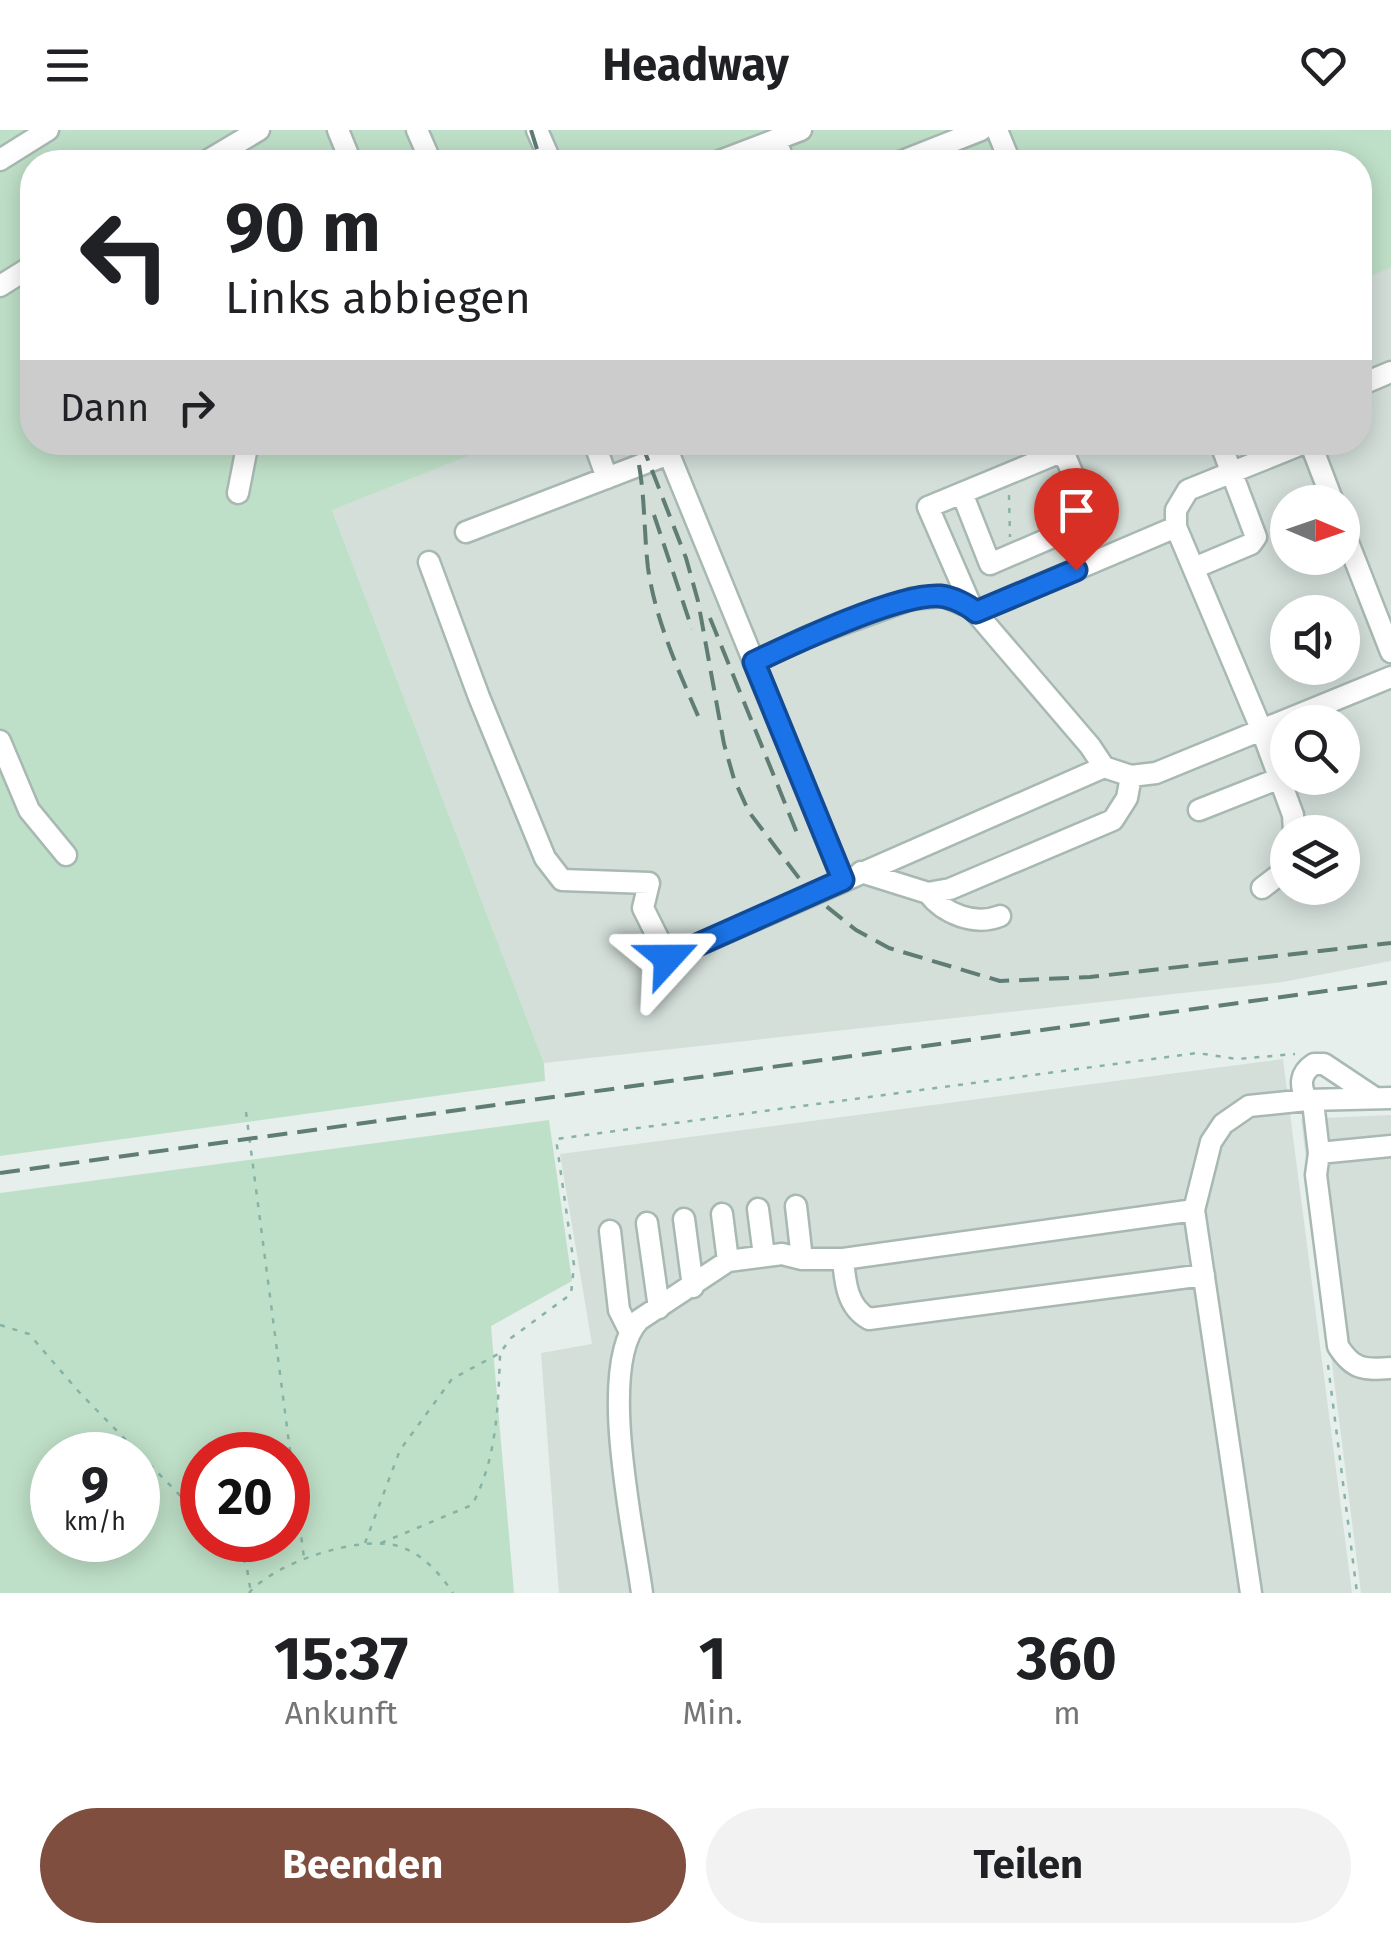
<!DOCTYPE html>
<html lang="de">
<style>
:root{--surface:#fff;--page:#f2f2f2;--text:#202124;--muted:#757577;--accent:#7f4e3f}
body{margin:0;font-family:"Fira Sans",sans-serif;background:var(--page);color:var(--text);height:100vh;display:flex;flex-direction:column;font-size:38px;white-space:nowrap}
*{box-sizing:border-box;margin:0}
p{font-size:32px;color:var(--muted)}
.icon{flex:none;width:55px;height:55px;fill:none;stroke:currentColor;stroke-width:2;stroke-linecap:round;stroke-linejoin:round}
.map{position:relative;height:1463px;overflow:hidden}
.drawer{display:flex;flex-direction:column;background:var(--surface);flex:1}
.drawer>*{flex:none}
.guide{position:absolute;left:20px;top:20px;width:1352px;height:305px;border-radius:40px;box-shadow:0 5px 25px #0003;background:#fff;color:var(--text);overflow:hidden}
.needle{width:65px;rotate:92deg}
.controls{position:absolute;left:1270px;top:355px;display:grid;gap:20px}
.controls a{display:grid;place-items:center;width:90px;height:90px;border-radius:50%;background:var(--surface);box-shadow:0 5px 25px #0003;font-size:50px}
.speed{position:absolute;left:30px;top:1302px;display:flex;gap:20px;font-size:50px;font-weight:700;text-align:center}
.speed>*{display:grid;place-content:center;width:130px;height:130px;border-radius:50%;background:var(--surface);box-shadow:0 5px 25px #0003;line-height:1}
.speed small{font-size:25px;font-weight:400}
.speed .limit{border:15px solid #d22;background:#fff;color:#111}
.pin{position:absolute;display:grid;place-items:center;width:85px;height:85px;color:#fff;margin:-102px -42px;border-radius:50% 50% 50% 0;rotate:-45deg;box-shadow:0 0 10px #0007}
.pin .icon{rotate:45deg}
.me{position:absolute;width:110px;margin:-55px;rotate:66deg;stroke-linejoin:round;filter:drop-shadow(0 0 8px #0008)}
.turn{display:flex;align-items:center;gap:35px;height:210px;padding:0 40px;font-size:45px}
.turn .icon{width:130px;height:130px;stroke-width:2.5}
.turn b{display:block;font-size:70px;line-height:85px}
.then{display:flex;align-items:center;height:95px;padding:0 40px;background:#0003;gap:20px;font-size:38px}
.eta{display:flex;justify-content:space-evenly;align-items:center;height:170px;text-align:center}
.eta b{font-size:60px;font-weight:700;line-height:70px}
.cta{display:flex;gap:20px;margin-top:auto;padding:20px 40px}
.cta a{flex:1;height:115px;border-radius:60px;background:var(--accent);color:#fff;font-size:40px;font-weight:700;line-height:115px;text-align:center}
.cta a+a{background:var(--page);color:var(--text)}
header{display:flex;justify-content:space-between;align-items:center;height:130px;padding:0 40px;background:var(--surface);font-size:45px;font-weight:700}
.map>svg:first-child{display:block}
</style>
<header><svg class="icon" aria-label="menu" viewBox="0 0 24 24"><path d="M4 6h16M4 12h16M4 18h16"/></svg>Headway<svg class="icon" aria-label="heart" viewBox="0 0 24 24"><path d="M12 20l-8-8c-3-5 5-10 8-4 3-6 11-1 8 4z"/></svg></header>
<div class="map">
<svg width="1391" height="1463" viewBox="0 0 1391 1463">
<rect width="100%" height="100%" fill="#e6efeb"/>
<!-- built -->
<path fill="#d4dfda" fill-rule="evenodd" d="M1391,0V831L1283,852L544,933L332,380L291,313L1360,312V32H124ZM1288,372H1342V428H1288ZM1288,482H1342V538H1288ZM1288,592H1342V648H1288ZM1288,702H1342V758H1288Z
M1283,929L1352,1463H559L541,1223L592,1214L560,1024Z
M1391,985V1463H1361L1301,989Z"/>
<!-- green -->
<path fill="#bfe0c8" fill-rule="evenodd" d="M0,0H1391V137L1360,151V32H32V312L500,313L332,380L544,933L545,951L0,1026Z
M549,990L572,1151L491,1196L514,1463H0V1063ZM52,1325H138V1410H52ZM202,1325H288V1410H202Z"/>
<g fill="none" stroke-linecap="round" stroke-linejoin="round">
<!-- minor casing -->
<g stroke="#a8b8b2" stroke-width="25">
<path id="minor" d="M338,0L351,32
M417,0L431,32
M537,0L551,32
M997,0L1010,32
M776,10L784,32
M0,30L48,0
M205,32L259,0
M717,32L801,0
M900,32L981,0
M0,156L32,136
M1360,255L1391,242
M594,312L607,348
M664,312L843,750
M1310,312L1333,372
M238,363L248,312
M962,363L990,434L1092,390L1066,328L1056,324
M1342,397L1391,522
M466,402L669,324
M429,432L479,567L545,728L562,750L649,753L643,778L668,828L1104,637L1131,646L1156,643L1391,547
M1194,438L1251,414L1256,407L1220,312
M972,478L928,377L1056,324L1052,314
M976,482L1176,397
M754,532L807,507L911,469L943,466L972,478L1090,616L1104,637
M0,611L29,680L66,725
M1199,680L1280,648
M1294,702L1293,685L1262,601L1176,397V380L1188,360L1307,312
M861,742L928,763L950,759L1113,690L1127,668L1131,646
M1262,758L1279,745L1288,733
M928,763C944,784 975,796 1000,786
M1307,970C1299,955 1300,943 1314,934H1324L1375,968
M1313,972L1319,1023L1391,1016
M1319,1023L1316,1045L1338,1216C1353,1240 1364,1240 1391,1238
M796,1076L802,1129
M758,1079L764,1126
M722,1084L728,1131
M684,1089L693,1157
M647,1093L659,1178
M610,1101L619,1180L629,1200
M843,1129C845,1152 847,1177 869,1189L1204,1145
M642,1463C634,1402 596,1235 639,1190L728,1131L782,1124L802,1129H843L1194,1080
M1251,1463L1194,1080L1211,1012L1223,994L1249,976L1307,970L1391,968"/>
</g>
<!-- path -->
<path stroke="#86b3a5" stroke-width="2.5" stroke-dasharray="5 8" stroke-linecap="butt" d="M1009,365L1010,407
M1275,407L1288,402
M246,982L304,1428
M0,1195L29,1204L79,1262L202,1388
M1328,1235L1357,1463
M224,1410L246,1433L251,1463
M365,1413L400,1320L452,1249L500,1223L511,1208L571,1164L574,1135L556,1009L1197,923L1237,929L1295,924
M381,1413L472,1375C497,1329 498,1277 500,1225
M249,1463C274,1433 362,1403 401,1417C424,1425 440,1444 453,1463"/>
<!-- minor -->
<use href="#minor" stroke="#fff" stroke-width="20"/>
<!-- rail -->
<path stroke="#5f7d75" stroke-width="4" stroke-dasharray="20 10" stroke-linecap="butt" d="M531,0L541,32
M641,312L686,428L698,471L724,614L734,649L749,682L811,764L856,800L889,818L1000,851L1090,847L1391,813
M639,335C645,369 644,404 648,438C656,493 680,544 702,595
M654,385L692,499
M710,488L797,703
M0,1043L1391,852"/>
</g>
<g fill="none" stroke-linecap="round" stroke-linejoin="round">
<!-- route casing -->
<g stroke="#114b97" stroke-width="25">
<path id="route" d="M668,828L843,750L754,532C794,513 899,463 940,466C952,467 968,475 976,482L1076,440"/>
</g>
<!-- route -->
<use href="#route" stroke="#1a73e8" stroke-width="18"/>
</g>
</svg>
<div class="controls">
<a><svg class="needle" viewBox="-14 -14 28 28"><path d="M0-13l5 13h-10z" fill="#e53935"/><path d="M0 13l5-13h-10z" fill="#757577"/></svg></a>
<a><svg class="icon" aria-label="sound" viewBox="0 0 24 24"><path d="M4 9h4l5-4v14l-5-4H4zM17 9q2 3 0 6"/></svg></a>
<a><svg class="icon" aria-label="search" viewBox="0 0 24 24"><circle cx="10" cy="10" r="6"/><path d="M15 15l6 6"/></svg></a>
<a><svg class="icon" aria-label="layers" viewBox="0 0 24 24"><path d="M12 4l9 5-9 5-9-5zM3 14l9 5 9-5"/></svg></a>
</div>
<div class="speed"><div>9<small>km/h</small></div><div class="limit">20</div></div>
<div class="pin" style="left:1076px;top:440px;background:#d93025"><svg class="icon" aria-label="arrive" viewBox="0 0 24 24"><path d="M6 21V4h12l-3 4 3 4H6"/></svg></div>
<svg class="me" style="left:668px;top:828px" viewBox="-20 -20 40 40"><path d="M0-17L14 15 0 8-14 15z" fill="#1a73e8" stroke="#fff" stroke-width="4"/></svg>
<div class="guide">
<div class="turn"><svg class="icon" aria-label="left" viewBox="0 0 24 24"><path d="M17 20v-9H6M10 6l-5 5 5 5"/></svg><div><b>90 m</b>Links abbiegen</div></div>
<div class="then">Dann<svg class="icon" aria-label="right" viewBox="0 0 24 24"><path d="M7 20v-9h11M14 6l5 5-5 5"/></svg></div>
</div>
</div>
<section class="drawer">
<div class="eta">
<div><b>15:37</b><p>Ankunft</p></div>
<div><b>1</b><p>Min.</p></div>
<div><b>360</b><p>m</p></div>
</div>
<div class="cta"><a>Beenden</a><a>Teilen</a></div>
</section>
